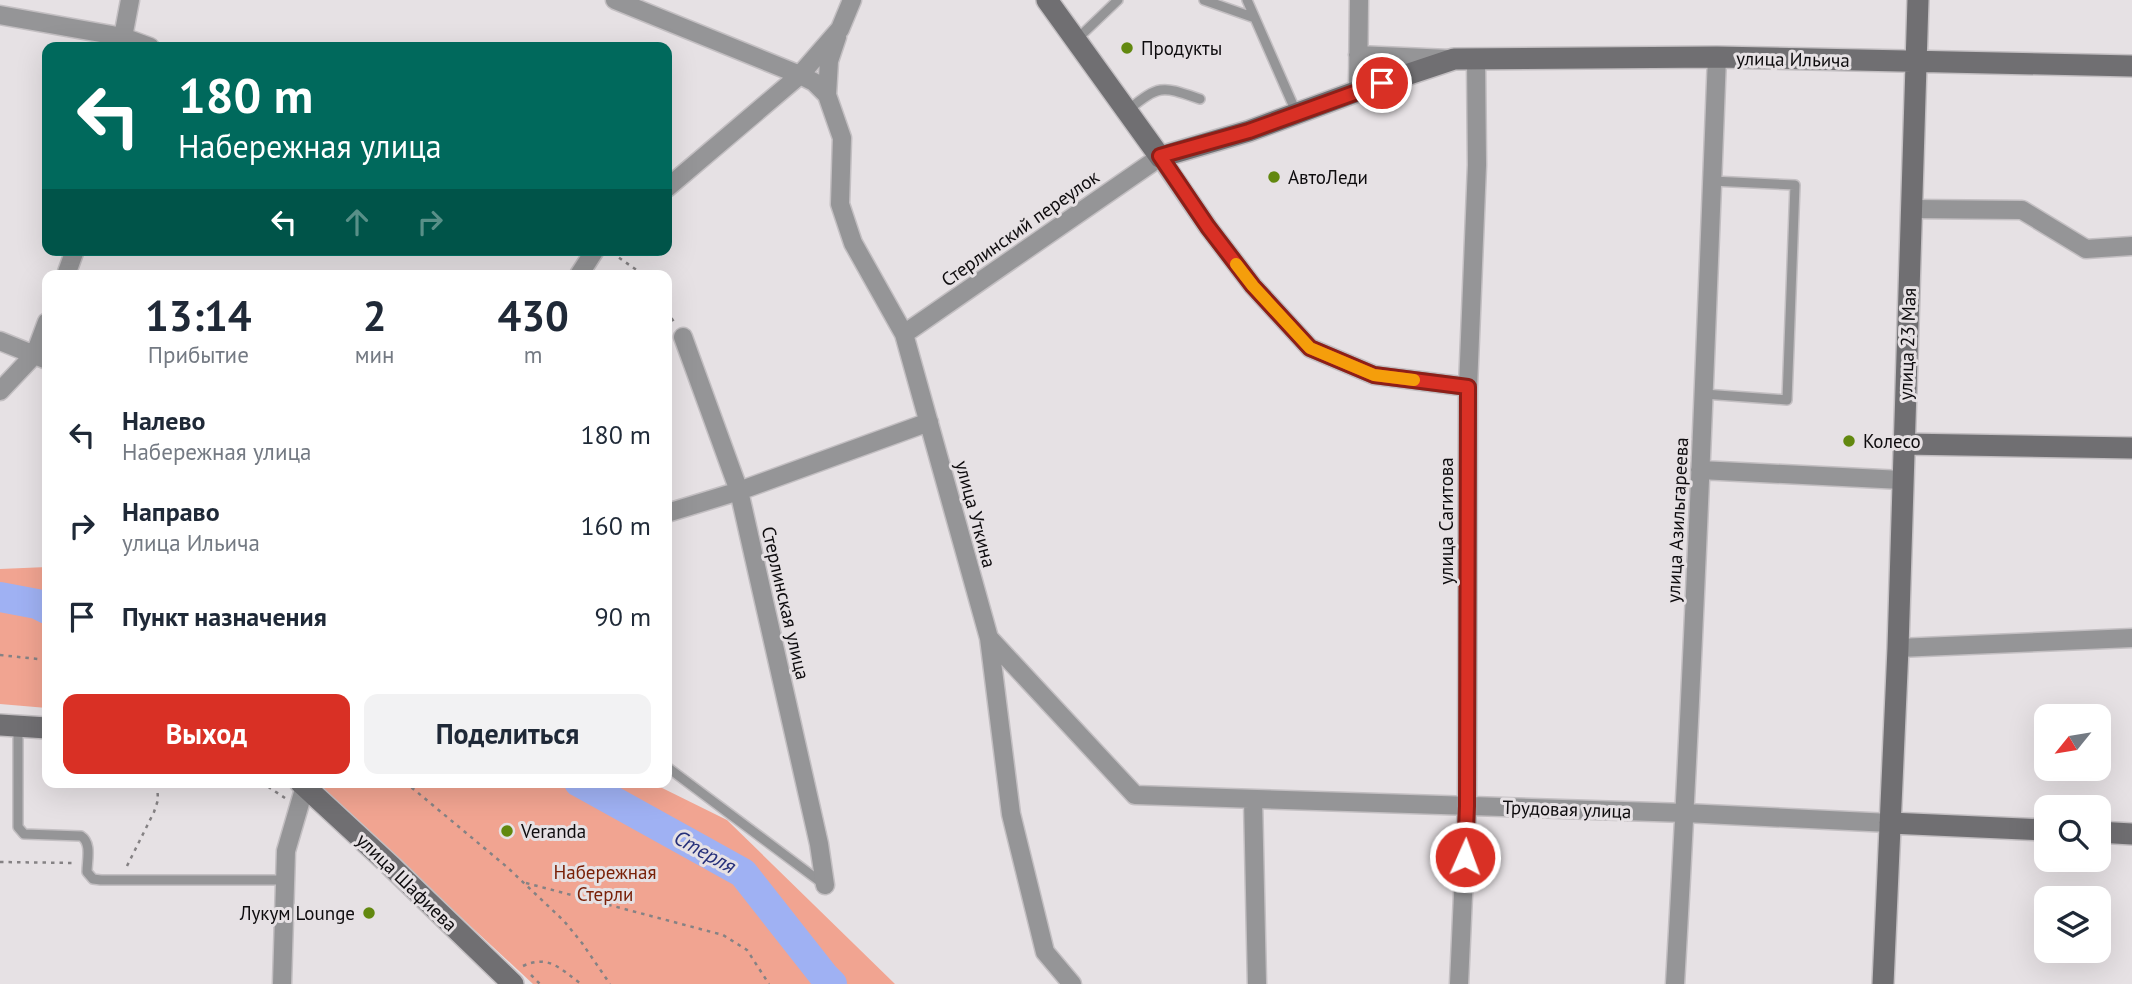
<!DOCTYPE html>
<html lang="ru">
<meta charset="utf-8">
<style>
:root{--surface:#fff;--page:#f2f2f3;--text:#1f2937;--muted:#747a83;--accent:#d93025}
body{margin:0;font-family:"PT Sans",sans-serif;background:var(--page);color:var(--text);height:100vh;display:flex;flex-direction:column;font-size:26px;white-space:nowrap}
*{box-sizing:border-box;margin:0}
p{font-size:23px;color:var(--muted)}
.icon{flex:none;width:38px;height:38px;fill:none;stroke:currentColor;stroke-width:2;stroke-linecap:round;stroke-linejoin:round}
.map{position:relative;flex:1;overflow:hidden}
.panel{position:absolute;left:42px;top:270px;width:630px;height:518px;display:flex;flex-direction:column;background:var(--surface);border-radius:14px;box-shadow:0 7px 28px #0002}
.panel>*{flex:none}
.top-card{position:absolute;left:42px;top:42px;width:630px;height:214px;border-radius:14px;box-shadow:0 7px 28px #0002;background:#00695c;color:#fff;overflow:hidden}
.needle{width:46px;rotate:240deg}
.tools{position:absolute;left:2034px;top:704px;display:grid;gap:14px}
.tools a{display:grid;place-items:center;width:77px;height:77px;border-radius:14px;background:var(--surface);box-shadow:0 7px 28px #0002;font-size:35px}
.pin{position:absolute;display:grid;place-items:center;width:60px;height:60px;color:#fff;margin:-30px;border:4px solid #fff;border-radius:50%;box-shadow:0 2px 7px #0007}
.me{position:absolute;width:77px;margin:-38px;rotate:2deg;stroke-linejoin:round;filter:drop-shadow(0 0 5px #0008)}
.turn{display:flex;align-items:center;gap:24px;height:147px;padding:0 21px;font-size:32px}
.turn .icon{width:91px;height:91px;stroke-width:2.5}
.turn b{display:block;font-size:49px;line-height:60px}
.lanes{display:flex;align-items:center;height:66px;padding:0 21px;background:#0003;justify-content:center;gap:35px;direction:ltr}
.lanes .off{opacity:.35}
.eta{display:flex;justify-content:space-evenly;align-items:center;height:119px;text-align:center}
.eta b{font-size:42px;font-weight:700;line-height:49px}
.cta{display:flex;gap:14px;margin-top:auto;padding:14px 21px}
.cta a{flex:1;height:80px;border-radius:14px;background:var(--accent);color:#fff;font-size:28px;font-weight:700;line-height:80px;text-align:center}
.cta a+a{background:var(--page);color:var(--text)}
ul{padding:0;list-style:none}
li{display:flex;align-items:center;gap:21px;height:91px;padding:0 21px}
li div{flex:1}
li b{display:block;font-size:26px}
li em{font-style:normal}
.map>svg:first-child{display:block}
</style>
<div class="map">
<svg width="2132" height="984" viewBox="0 0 2132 984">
<rect width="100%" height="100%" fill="#e6e1e4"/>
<!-- green -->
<path fill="#f1a491" d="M47,567V708L0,704V569Z
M315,782H650L727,820L895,984H533Z"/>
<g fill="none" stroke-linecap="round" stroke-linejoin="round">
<!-- river -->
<path stroke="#9fb1f3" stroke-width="30" d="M0,597L37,604L47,609
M579,782L743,873L824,976L832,984"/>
<!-- lane casing -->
<g stroke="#c3bfc2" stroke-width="12">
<path id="lane" d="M1204,0L1255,18
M1247,0L1297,114
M1076,40L1118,0
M1128,110C1160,84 1162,86 1200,99
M1704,394L1787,400L1795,185L1712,181
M18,726V827L24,834L81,836C92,843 87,860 87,872L93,879L101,880H285
M667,767L822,883"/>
</g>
<!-- street casing -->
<g stroke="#c3bfc2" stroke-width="21">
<path id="street" d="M615,0L800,75L814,82L827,95L842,138L840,204L853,243L904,334L989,638L1011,814L1045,952L1072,984
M0,15L123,37L150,47
M123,37L130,0
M1358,55L1449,59
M1358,91L1359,0
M827,95L829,61L837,37
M667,188L800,75L840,29L852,0
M1913,209L2022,210L2086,249L2132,246
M66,275L75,250
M579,275L595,250
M904,334L1160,157L1208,227L1253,286L1310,348L1374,375L1468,387
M683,337L739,491L819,844L825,885
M0,341L47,360
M0,391L35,354L47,322
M1700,470L1902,480
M667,513L739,491L929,422
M989,638L1135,795L1685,813L1890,823
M1898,648L2132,638
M1253,799L1257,984
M282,984L286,851L305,786
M1459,984L1467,806L1468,387L1477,165L1476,59
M1675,984C1693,675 1705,366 1717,57"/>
</g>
<!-- secondary casing -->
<g stroke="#c3bfc2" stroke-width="24">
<path id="secondary" d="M1047,0L1160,157L1249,131L1358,91L1454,59L1717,57L2132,66
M1904,444L2132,448
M0,725L47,728
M300,782L392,867L513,984
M1890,823L2046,830
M2098,832L2132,834
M1883,984L1898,648L1918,0"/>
</g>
<!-- path -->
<path stroke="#858284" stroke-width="2.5" stroke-dasharray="3.5 5" stroke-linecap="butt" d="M612,253L644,275
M667,311L674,322
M0,655L47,660
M261,782L285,798
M405,782L507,867L564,921L582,943L610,984
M0,862L74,863
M127,866L154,812L158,800L157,782
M526,883L723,935L747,950L769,984
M523,966C548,954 561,969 581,984
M531,975L540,984"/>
<!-- lane -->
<use href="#lane" stroke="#959597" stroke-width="9"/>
<!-- street -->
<use href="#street" stroke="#959597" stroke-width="18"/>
<!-- secondary -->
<use href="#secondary" stroke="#706f72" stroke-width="21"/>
</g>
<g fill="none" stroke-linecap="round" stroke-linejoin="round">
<!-- route casing -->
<g stroke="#8d1f18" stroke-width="18">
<path id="route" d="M1382,83L1249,131L1160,156L1208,227L1253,286L1310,348L1374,375L1468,387L1467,806L1465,857"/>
</g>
<!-- route -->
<use href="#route" stroke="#d93025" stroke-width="12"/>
<!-- slow -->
<path stroke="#f59e0b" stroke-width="12" d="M1236,264L1253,286L1310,348L1374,375L1414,380"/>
</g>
<!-- markers -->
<g fill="#62880f" stroke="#e6e1e4" stroke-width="2.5">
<circle cx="1127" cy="48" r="7"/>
<circle cx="1274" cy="177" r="7"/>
<circle cx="1849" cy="441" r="7"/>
<circle cx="507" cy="831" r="7"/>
<circle cx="369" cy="913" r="7"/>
</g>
<g text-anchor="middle" stroke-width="6" stroke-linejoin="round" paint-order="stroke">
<!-- poi labels -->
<g font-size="19" fill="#0e0c0e" stroke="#e6e1e4" text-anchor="start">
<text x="1141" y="55">Продукты</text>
<text x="1288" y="184">АвтоЛеди</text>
<text x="1863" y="448">Колесо</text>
<text x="521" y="838">Veranda</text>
<text x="355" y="920" text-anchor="end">Лукум Lounge</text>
</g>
<!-- street labels -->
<g font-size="19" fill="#0e0c0e" stroke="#e6e1e4">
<text transform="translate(1793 59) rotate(1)" y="7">улица Ильича</text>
<text transform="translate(1020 228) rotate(-35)" y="7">Стерлинский переулок</text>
<text transform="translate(1907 344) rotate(-88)" y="7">улица 23 Мая</text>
<text transform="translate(976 514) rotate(75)" y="7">улица Уткина</text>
<text transform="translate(1677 520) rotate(-87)" y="7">улица Азильгареева</text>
<text transform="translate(1446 521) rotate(-90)" y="7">улица Сагитова</text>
<text transform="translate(786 603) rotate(77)" y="7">Стерлинская улица</text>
<text transform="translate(1567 809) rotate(2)" y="7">Трудовая улица</text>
<text transform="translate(407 882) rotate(44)" y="7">улица Шафиева</text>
</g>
<!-- park labels -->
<g font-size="19" fill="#792108" stroke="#e6e1e4">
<text x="605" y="879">Набережная<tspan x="605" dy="22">Стерли</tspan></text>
</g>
<!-- water labels -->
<g font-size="21" font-style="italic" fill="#26307a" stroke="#e6e1e4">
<text transform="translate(705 852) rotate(29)" y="7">Стерля</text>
</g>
</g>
</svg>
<div class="tools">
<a><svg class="needle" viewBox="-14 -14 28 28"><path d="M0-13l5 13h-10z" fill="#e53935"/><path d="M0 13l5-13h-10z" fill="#747a83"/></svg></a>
<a><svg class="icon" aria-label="search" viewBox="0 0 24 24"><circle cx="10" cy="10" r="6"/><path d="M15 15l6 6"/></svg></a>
<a><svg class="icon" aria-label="layers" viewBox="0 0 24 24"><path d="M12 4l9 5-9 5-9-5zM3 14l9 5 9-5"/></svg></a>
</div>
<div class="pin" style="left:1382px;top:83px;background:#d93025"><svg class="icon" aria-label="arrive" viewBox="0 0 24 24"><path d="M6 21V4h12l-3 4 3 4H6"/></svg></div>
<svg class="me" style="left:1465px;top:857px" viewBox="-20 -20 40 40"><circle r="17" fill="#d93025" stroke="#fff" stroke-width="3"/><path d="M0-11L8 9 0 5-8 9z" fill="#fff"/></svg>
<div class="top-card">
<div class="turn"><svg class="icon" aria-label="left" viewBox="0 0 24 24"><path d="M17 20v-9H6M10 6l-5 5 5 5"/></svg><div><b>180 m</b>Набережная улица</div></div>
<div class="lanes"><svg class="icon" aria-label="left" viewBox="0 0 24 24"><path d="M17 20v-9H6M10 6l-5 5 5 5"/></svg><svg class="icon off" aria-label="ahead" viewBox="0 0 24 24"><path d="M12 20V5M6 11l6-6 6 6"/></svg><svg class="icon off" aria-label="right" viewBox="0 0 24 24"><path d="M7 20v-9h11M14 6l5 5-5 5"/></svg></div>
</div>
<section class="panel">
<div class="eta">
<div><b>13:14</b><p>Прибытие</p></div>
<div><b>2</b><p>мин</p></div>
<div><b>430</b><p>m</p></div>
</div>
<ul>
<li><svg class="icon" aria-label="left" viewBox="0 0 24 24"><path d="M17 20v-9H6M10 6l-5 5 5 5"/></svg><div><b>Налево</b><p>Набережная улица</p></div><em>180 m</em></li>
<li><svg class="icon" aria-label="right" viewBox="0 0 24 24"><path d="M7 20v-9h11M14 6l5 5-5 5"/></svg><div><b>Направо</b><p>улица Ильича</p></div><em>160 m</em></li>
<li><svg class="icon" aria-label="arrive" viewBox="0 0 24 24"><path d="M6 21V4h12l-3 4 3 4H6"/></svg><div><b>Пункт назначения</b></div><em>90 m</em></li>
</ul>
<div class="cta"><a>Выход</a><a>Поделиться</a></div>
</section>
</div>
